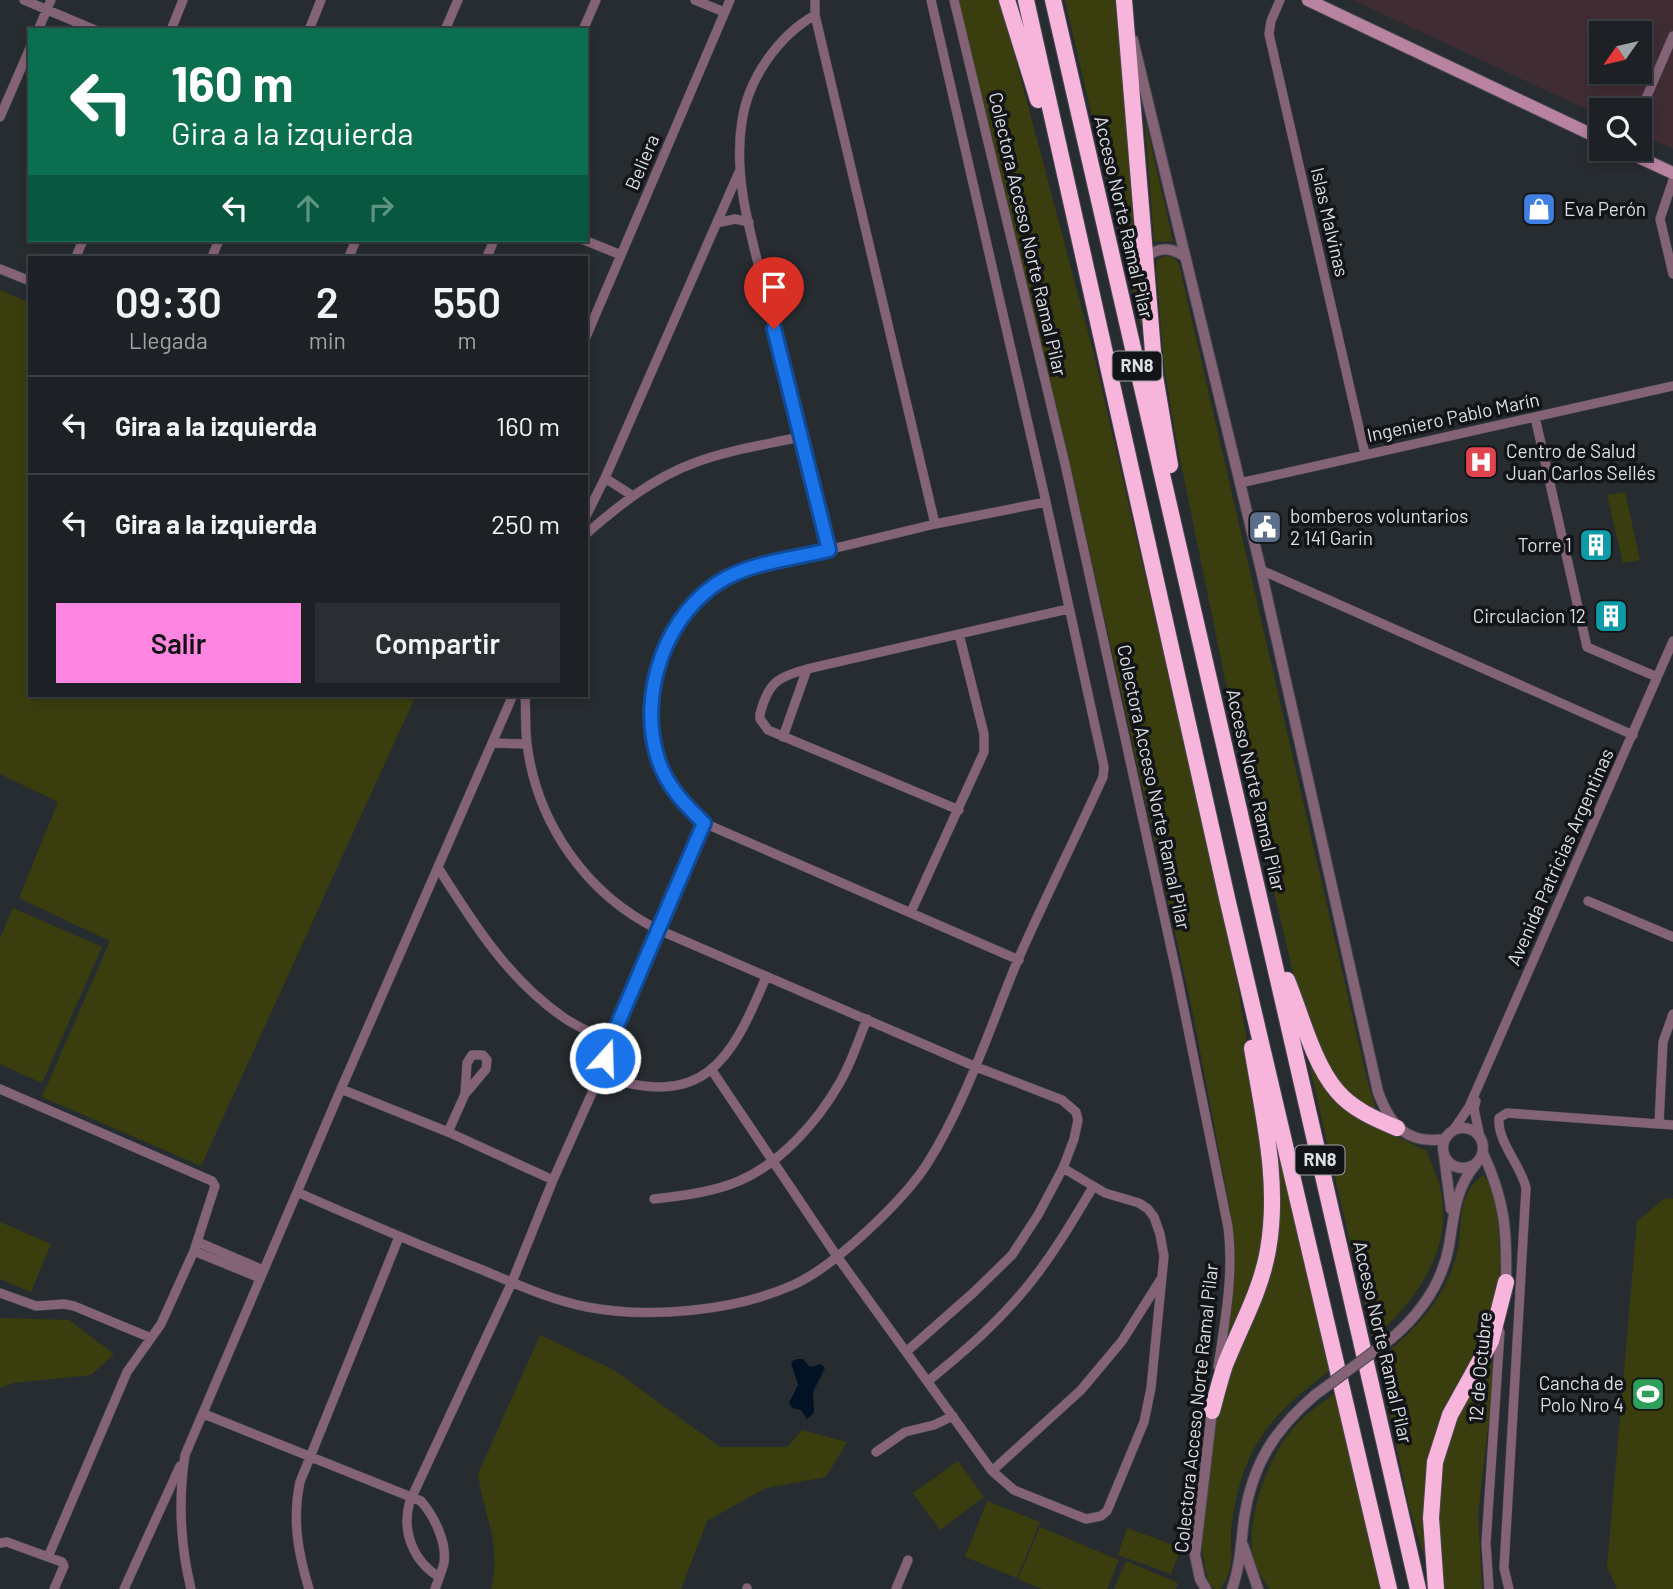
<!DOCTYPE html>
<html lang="es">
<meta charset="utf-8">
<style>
:root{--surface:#1d2125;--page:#2a2e32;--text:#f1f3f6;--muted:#a0a3a7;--line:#3b3e42;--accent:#fe86e0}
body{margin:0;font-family:Barlow,sans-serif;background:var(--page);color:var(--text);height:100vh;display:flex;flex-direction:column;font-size:26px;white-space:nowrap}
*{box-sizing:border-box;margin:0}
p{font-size:23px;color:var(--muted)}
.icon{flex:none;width:38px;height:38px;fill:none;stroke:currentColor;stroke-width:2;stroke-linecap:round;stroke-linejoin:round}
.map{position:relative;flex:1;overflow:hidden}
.drawer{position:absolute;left:28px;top:256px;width:560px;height:441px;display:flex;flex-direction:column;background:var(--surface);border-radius:0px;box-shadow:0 4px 10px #0003,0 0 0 2px var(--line)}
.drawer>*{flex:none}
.banner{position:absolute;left:28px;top:28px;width:560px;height:214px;border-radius:0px;box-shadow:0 4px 10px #0003,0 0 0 2px var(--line);background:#0b6e4f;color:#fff;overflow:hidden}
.needle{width:46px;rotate:236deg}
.controls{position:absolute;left:1589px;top:21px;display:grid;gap:14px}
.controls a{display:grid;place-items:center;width:63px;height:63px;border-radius:0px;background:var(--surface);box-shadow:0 4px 10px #0003,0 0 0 2px var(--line);font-size:35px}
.pin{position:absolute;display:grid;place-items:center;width:60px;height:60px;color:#fff;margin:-72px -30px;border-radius:50% 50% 50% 0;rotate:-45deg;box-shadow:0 0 7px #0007}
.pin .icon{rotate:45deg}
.me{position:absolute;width:77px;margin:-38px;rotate:20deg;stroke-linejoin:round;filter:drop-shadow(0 0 5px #0008)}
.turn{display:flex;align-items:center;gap:24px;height:147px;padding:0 28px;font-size:32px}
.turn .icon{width:91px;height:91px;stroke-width:2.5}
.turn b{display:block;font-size:49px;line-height:60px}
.lanes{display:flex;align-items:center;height:66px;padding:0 28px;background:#0003;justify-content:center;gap:35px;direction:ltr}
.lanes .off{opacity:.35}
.eta{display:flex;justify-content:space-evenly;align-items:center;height:119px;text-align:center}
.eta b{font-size:42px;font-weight:600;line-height:49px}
.button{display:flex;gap:14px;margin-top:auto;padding:14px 28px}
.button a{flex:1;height:80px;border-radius:0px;background:var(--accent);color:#111;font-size:28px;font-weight:600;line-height:80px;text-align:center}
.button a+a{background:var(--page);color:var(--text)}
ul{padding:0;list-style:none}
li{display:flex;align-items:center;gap:21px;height:98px;padding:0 28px;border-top:2px solid var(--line)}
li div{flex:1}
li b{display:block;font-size:26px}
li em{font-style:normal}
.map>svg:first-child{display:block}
</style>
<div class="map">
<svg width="1673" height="1589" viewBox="0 0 1673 1589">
<rect width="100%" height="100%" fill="#272c31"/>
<!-- industrial -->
<path fill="#402d33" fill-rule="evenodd" d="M1353,0H1673V149L1640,134V110H1601V116ZM1601,33H1640V72H1601Z"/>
<!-- green -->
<path fill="#3a3e0e" d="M957,0H1000L1093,351L1231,946L1255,1089L1264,1158L1267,1218L1261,1257L1226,1350L1233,1293L1230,1210L1192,1008L1064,438Z
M1065,0H1116L1121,32L1144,328L1140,323Z
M1145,119L1173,241L1154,242Z
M1166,256L1173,257L1179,264L1367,1079L1378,1116L1365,1110L1328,1071L1312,1032L1292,969L1226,684L1176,439L1164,365L1156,266L1158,259Z
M0,290L30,303V695H416L201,1166L42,1097L110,941L19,898L58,802L0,774Z
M1625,492L1640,560L1623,563L1607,495Z
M13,908L102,947L42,1083L0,1064V938Z
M1304,1042L1368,1123L1427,1151C1432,1166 1440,1181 1442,1197C1451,1252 1413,1307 1372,1338Z
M1277,1148L1333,1368C1272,1414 1243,1444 1232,1522C1228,1548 1238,1566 1220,1589H1215L1209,1583L1205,1568L1202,1547L1208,1461L1223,1392L1263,1287L1273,1150Z
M1483,1175L1490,1184L1497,1212L1500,1258L1498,1296L1489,1326L1477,1357L1448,1407L1428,1568L1410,1510L1378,1360C1411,1333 1440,1306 1454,1264C1466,1232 1452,1198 1483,1175Z
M1665,1198L1673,1199V1589H1617L1607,1567L1637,1221Z
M0,1222L51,1244L31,1292L0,1279Z
M0,1318L69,1320L114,1354L91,1375L13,1383L0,1388Z
M540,1335L614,1370L720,1447H787L802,1430L847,1442L826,1477L766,1488L707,1521L681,1589H491C502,1542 484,1518 478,1474Z
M1496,1358L1478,1514L1482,1589H1444C1434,1499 1431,1430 1496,1358Z
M1336,1392L1380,1589H1270C1263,1579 1255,1569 1253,1556C1246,1516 1269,1455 1295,1426C1306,1413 1323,1403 1336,1392Z
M958,1461L984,1497L940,1530L913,1493Z
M987,1501L1040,1522L1017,1578L965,1557Z
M1040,1527L1119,1560L1107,1589H1042L1018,1579Z
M1127,1528L1181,1548L1171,1574L1118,1555Z
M1126,1561L1178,1583L1176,1589H1114Z"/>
<!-- water -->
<path fill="#001223" d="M797,1359H803L810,1367L821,1364L825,1368L813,1392L814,1413L807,1419L801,1410L792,1408L789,1403L798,1385L791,1362Z"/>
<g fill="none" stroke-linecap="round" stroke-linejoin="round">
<!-- minor casing -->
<g stroke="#44494d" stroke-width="10">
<path id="minor" d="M24,0L95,30
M695,0L724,12
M815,0V15L935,524
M954,0L1065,464L1178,980L1228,1227C1234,1275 1225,1320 1218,1367
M1280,0L1271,21L1269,34L1365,454
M815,15C778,36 748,79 742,121C732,182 754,244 768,303C787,386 808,468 829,550
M38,30L51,0
M171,30L183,0
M309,30L321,0
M445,30L458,0
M583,30L596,0
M1640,112L1673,36
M0,117L30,48
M1673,180L1660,219L1673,274
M717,223L735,219L749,222
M584,240L621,255
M76,257L83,240
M212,257L219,240
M349,257L356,240
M487,257L494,240
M0,269L30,281
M586,337L730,0
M1535,417L1587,647L1657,677
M605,478L633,496
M1240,483L1673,386
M586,516L605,478L739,172
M586,534C618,506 653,478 694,463C728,450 764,445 800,437
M1261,570L1633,735
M525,695C526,711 525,728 527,744C537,824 587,895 659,930L974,1066L1062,1100L1076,1112L1078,1120L1074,1139L1063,1168L1038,1215L1012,1255L973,1293L906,1352
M783,737L807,669
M492,743L527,744
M959,810L768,730L760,719V714C768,683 777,677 807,669L1068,609
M439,869C473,923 509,980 563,1017C577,1027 594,1034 610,1042
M1588,901L1673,937
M911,912L984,752V734L959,634
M1019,960L704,823C685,806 669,787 659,763C641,721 655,649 683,614C701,593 723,578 749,569L935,524L1046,502
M711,1069L836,1255L992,1471L1014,1490L1086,1519L1101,1516L1107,1511L1144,1422L1151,1388L1164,1256L1160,1234L1154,1217L1148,1209L1139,1203L1105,1193L1063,1168
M600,1075C703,1111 731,1062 766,977
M0,1089L212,1181L215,1186L194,1251L161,1324L127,1372L48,1557L62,1562L64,1566L54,1589
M341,1089L448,1132L553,1180
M1476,1101L1474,1109L1480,1137
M1659,1124L1663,1042L1673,1014
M1454,1129L1469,1107L1673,641
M448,1132L465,1094L486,1069L487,1060L483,1055H472L467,1063L465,1094
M297,1192C358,1219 419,1245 480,1269C514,1283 550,1300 587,1307C649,1319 735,1311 793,1285C834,1267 903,1201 927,1164C966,1102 989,1030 1017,962C1044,900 1075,839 1103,777L1104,767L1046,502L931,0
M654,1199C682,1196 713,1192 739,1181C781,1163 817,1122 839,1084C851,1064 858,1041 867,1019
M198,1242L263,1270
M194,1251L260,1278
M0,1293L36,1306L64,1304L74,1306L151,1338
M928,1381C965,1351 1001,1320 1030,1283C1054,1253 1074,1219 1093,1187
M204,1414L421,1501C434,1516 447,1542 444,1563C442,1571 438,1581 435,1589
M876,1452L905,1432L934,1425L953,1416
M992,1471L1081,1390L1122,1341L1161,1279
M0,1543L7,1542L48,1557
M439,1577C413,1561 401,1531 410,1501L512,1282L553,1180L600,1075L610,1042L704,823
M124,1589L180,1466
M191,1589C180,1544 178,1501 185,1455L341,1089L513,695
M309,1589C298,1553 292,1519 300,1482L399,1237
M747,1589V1588
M896,1589L908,1560
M1489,1589L1486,1543L1500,1332
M1509,1589L1504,1568L1526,1188C1521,1165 1497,1142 1499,1118L1507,1113L1673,1125"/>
</g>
<!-- tertiary casing -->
<g stroke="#44494d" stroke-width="12">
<path id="tertiary" d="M1133,40L1261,570L1378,1092C1390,1125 1407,1145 1445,1139
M1145,257C1160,247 1169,247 1184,256
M1443 1148a20 20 0 1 1 40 0a20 20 0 1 1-40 0Z
M1483,1153C1505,1201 1507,1230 1506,1282
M1444,1155L1451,1209
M1392,1338C1420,1314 1442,1283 1449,1246C1454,1216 1455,1188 1476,1164
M1243,1545L1258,1589
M1206,1589L1200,1579L1195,1555L1212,1411
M1232,1589C1240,1567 1241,1543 1244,1519C1252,1465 1274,1430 1315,1395"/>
</g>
<!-- secondary casing -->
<g stroke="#44494d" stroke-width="14">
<path id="secondary" d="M1308,0L1601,139
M1621,149L1673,173"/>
</g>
<!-- motorway casing -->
<g stroke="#44494d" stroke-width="18">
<path id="motorway" d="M1007,0L1038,100
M1026,0L1227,898L1389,1589
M1053,0L1418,1589
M1124,0L1155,376L1170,465
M1287,980C1301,1014 1313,1063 1337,1091C1352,1109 1375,1119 1397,1128
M1212,1411C1216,1396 1220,1380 1225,1365C1240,1327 1261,1291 1268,1250C1280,1182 1263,1115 1252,1048
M1436,1589L1431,1518L1435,1462L1450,1415L1491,1341L1506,1282"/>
</g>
<!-- minor -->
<use href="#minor" stroke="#856377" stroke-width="9"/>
<!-- tertiary -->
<use href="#tertiary" stroke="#856377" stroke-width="10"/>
<!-- secondary -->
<use href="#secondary" stroke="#b882a1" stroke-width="12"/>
<!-- motorway -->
<use href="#motorway" stroke="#f8b5dc" stroke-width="16"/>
<!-- tertiary-bridge casing -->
<g stroke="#44494d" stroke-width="12" stroke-linecap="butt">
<path id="tertiary-bridge" d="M1315,1395L1392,1338"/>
</g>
<!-- tertiary-bridge -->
<use href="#tertiary-bridge" stroke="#856377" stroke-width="10"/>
</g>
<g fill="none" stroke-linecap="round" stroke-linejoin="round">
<!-- route casing -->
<g stroke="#114b97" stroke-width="18">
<path id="route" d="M605,1058L610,1042L704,823C685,805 666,785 658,759C637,694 666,611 726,578C756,562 796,558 829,550L774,329"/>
</g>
<!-- route -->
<use href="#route" stroke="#1a73e8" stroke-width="12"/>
</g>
<!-- icons -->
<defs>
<g id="shop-square" transform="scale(1.75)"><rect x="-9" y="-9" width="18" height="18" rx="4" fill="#3f7fe0" stroke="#121417"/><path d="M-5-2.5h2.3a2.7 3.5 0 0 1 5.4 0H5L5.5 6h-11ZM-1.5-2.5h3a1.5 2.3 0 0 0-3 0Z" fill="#fff"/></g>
<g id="hospital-square" transform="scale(1.75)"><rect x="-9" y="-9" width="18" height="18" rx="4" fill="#e0444e" stroke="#121417"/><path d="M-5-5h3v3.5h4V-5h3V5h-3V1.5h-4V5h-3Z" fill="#fff"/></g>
<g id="civic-square" transform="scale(1.75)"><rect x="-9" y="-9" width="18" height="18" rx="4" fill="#5c6f8a" stroke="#121417"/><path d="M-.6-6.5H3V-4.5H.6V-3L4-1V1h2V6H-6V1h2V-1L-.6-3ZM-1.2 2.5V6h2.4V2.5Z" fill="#fff"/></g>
<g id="building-square" transform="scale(1.75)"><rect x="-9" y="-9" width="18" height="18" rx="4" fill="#0f9aa8" stroke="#121417"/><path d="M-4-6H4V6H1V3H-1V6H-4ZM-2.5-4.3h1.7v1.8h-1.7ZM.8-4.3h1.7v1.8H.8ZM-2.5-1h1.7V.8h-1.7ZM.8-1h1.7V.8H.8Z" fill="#fff"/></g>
<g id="stadium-square" transform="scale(1.75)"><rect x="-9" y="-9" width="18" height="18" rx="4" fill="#2e9e5b" stroke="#121417"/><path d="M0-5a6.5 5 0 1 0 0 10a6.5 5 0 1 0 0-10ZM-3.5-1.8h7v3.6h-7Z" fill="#fff"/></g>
</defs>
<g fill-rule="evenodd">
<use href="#shop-square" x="1539" y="209"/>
<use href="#hospital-square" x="1481" y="462"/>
<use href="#civic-square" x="1265" y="527"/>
<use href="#building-square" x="1596" y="545"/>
<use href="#building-square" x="1611" y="616"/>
<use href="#stadium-square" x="1648" y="1394"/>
</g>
<g text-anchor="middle" stroke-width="7" stroke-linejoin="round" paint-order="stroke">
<!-- shield labels -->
<g fill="#121417" stroke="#9fa2a6" stroke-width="2">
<rect x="1112.5" y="351.5" width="49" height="29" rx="5"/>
<rect x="1295.5" y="1145.5" width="49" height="29" rx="5"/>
</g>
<g font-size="18" font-weight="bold" fill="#dcdfe3">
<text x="1137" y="372">RN8</text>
<text x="1320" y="1166">RN8</text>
</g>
<!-- street labels -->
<g font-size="19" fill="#dcdfe3" stroke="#121417">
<text transform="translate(642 162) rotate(-67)" y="7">Beliera</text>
<text transform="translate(1124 217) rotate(77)" y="7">Acceso Norte Ramal Pilar</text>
<text transform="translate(1330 222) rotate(77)" y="7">Islas Malvinas</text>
<text transform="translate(1028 234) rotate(77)" y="7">Colectora Acceso Norte Ramal Pilar</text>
<text transform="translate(1453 417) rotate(-12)" y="7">Ingeniero Pablo Marín</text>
<text transform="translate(1154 787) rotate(78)" y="7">Colectora Acceso Norte Ramal Pilar</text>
<text transform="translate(1256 790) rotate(77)" y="7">Acceso Norte Ramal Pilar</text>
<text transform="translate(1560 857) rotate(-66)" y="7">Avenida Patricias Argentinas</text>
<text transform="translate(1383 1342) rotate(77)" y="7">Acceso Norte Ramal Pilar</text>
<text transform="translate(1480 1367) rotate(-85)" y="7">12 de Octubre</text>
<text transform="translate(1196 1408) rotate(-84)" y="7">Colectora Acceso Norte Ramal Pilar</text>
</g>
<!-- poi labels -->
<g font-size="19" fill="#dcdfe3" stroke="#121417" text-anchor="start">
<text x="1564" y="216">Eva Perón</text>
<text x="1506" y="458">Centro de Salud<tspan x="1506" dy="22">Juan Carlos Sellés</tspan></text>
<text x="1290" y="523">bomberos voluntarios<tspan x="1290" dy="22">2 141 Garin</tspan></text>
<text x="1572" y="552" text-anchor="end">Torre 1</text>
<text x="1586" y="623" text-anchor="end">Circulacion 12</text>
<text x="1624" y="1390" text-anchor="end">Cancha de<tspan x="1624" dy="22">Polo Nro 4</tspan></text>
</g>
</g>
</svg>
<div class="controls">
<a><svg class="needle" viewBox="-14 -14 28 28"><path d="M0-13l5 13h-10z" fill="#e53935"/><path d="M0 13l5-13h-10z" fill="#a0a3a7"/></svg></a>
<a><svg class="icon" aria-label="search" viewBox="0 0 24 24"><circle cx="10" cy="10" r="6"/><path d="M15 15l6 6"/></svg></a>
</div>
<div class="pin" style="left:774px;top:329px;background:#d93025"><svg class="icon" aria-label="arrive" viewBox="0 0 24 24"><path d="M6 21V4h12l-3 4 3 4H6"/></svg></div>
<svg class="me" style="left:605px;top:1058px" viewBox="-20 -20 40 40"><circle r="17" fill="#1a73e8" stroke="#fff" stroke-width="3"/><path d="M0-11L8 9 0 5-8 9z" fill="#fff"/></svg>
<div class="banner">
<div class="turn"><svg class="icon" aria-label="left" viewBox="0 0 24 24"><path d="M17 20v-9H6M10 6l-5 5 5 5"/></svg><div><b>160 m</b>Gira a la izquierda</div></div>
<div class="lanes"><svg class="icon" aria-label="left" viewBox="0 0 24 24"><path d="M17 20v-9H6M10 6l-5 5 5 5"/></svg><svg class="icon off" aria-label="ahead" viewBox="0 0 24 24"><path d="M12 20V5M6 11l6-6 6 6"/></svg><svg class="icon off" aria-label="right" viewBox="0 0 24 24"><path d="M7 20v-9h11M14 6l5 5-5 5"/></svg></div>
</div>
<section class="drawer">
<div class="eta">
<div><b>09:30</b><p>Llegada</p></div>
<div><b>2</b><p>min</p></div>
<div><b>550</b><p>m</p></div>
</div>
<ul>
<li><svg class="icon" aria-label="left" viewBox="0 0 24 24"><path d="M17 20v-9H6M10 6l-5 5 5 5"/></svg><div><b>Gira a la izquierda</b></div><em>160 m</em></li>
<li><svg class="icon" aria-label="left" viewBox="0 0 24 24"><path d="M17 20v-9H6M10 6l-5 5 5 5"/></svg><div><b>Gira a la izquierda</b></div><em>250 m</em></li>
</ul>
<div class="button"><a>Salir</a><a>Compartir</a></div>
</section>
</div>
